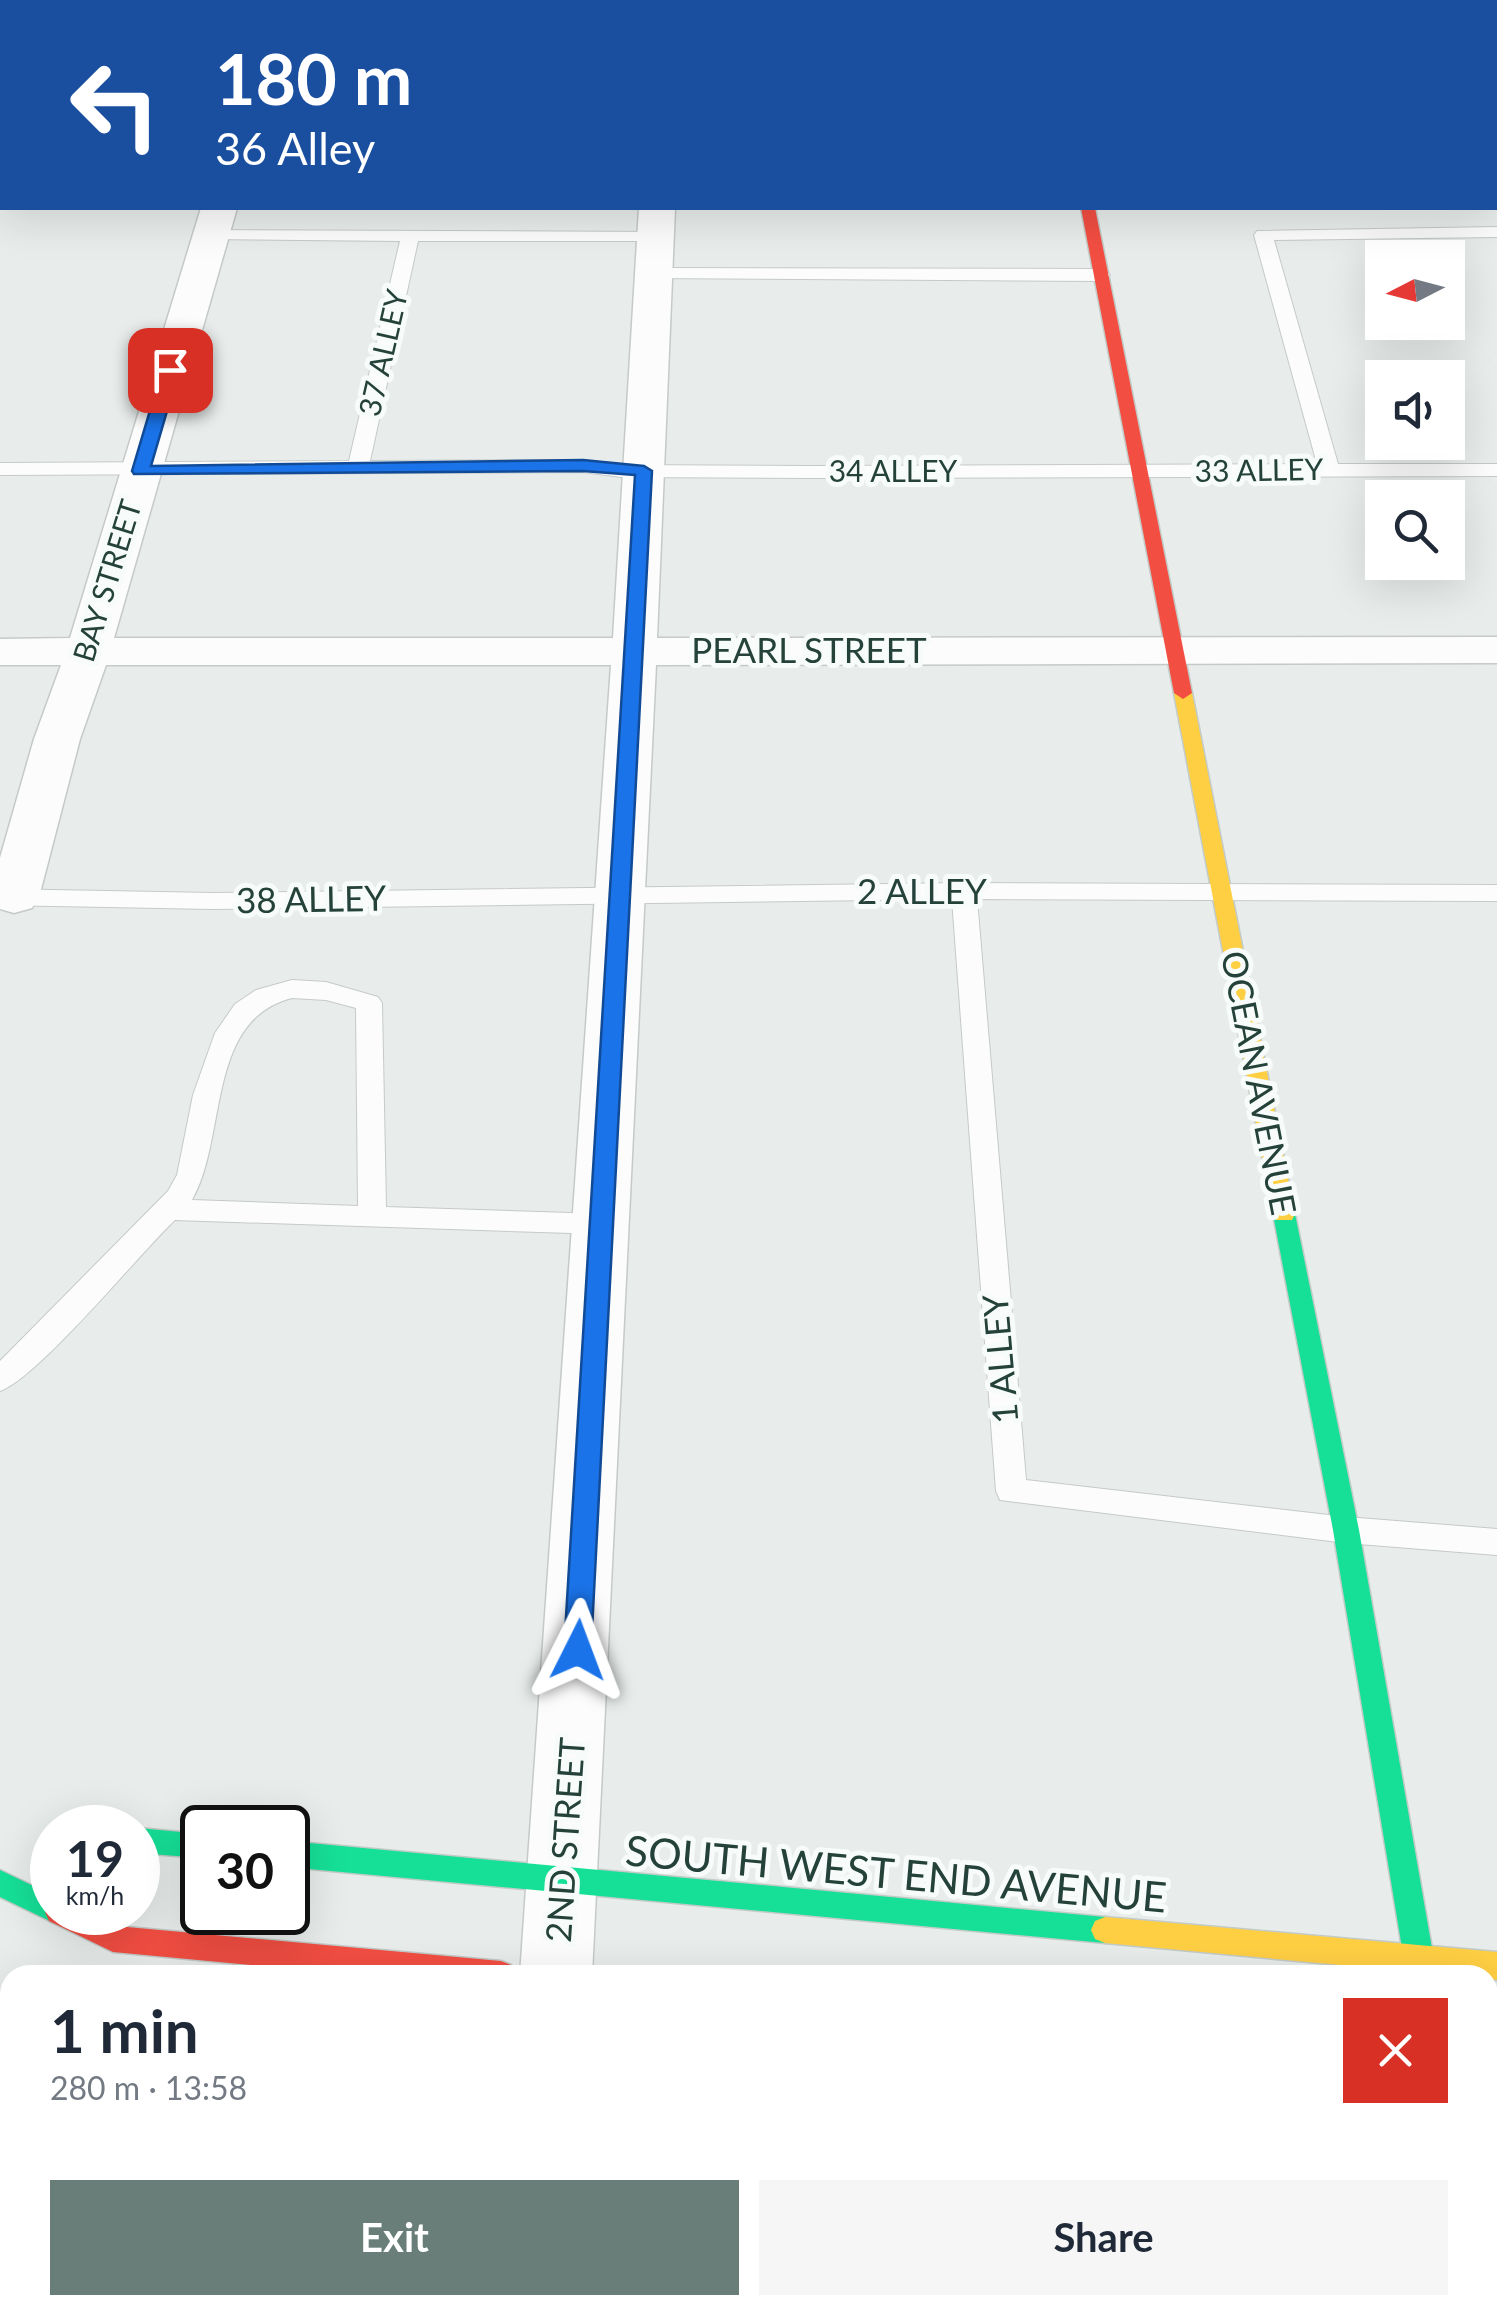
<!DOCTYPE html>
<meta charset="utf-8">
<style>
:root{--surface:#fff;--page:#f6f6f7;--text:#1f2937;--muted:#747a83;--accent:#697e78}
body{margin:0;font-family:Lato,sans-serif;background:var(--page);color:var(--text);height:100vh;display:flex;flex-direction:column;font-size:38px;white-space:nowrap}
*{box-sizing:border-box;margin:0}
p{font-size:32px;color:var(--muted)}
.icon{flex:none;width:55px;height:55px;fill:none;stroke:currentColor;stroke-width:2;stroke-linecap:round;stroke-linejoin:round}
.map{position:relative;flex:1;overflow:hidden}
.details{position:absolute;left:0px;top:1965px;width:1498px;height:350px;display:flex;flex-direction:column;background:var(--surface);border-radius:30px 30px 0 0;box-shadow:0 10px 40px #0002}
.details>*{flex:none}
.hud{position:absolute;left:0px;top:0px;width:1498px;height:210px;box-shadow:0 10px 40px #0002;background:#1a4fa0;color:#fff;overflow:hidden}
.needle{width:65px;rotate:264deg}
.buttons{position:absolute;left:1365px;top:240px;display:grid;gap:20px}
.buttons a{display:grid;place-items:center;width:100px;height:100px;border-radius:0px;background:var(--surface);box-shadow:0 10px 40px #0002;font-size:50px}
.speed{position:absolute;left:30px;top:1805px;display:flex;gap:20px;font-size:50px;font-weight:700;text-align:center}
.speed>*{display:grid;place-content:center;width:130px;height:130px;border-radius:50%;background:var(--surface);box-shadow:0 10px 40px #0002;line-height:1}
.speed small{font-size:25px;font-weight:400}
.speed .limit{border:5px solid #111;border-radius:15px;background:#fff;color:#111}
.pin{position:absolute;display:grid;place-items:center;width:85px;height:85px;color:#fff;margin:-42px;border-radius:20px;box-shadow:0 5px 15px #0006}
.me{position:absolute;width:110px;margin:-55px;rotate:3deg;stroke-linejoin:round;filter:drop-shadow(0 0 8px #0008)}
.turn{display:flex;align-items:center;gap:35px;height:210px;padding:0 50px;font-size:45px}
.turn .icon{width:130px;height:130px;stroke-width:2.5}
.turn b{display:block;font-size:70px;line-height:85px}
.round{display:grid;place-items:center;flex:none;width:105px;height:105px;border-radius:0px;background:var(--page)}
.head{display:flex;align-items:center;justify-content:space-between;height:170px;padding:0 50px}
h1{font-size:60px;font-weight:700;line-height:75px}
.action{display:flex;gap:20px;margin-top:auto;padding:20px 50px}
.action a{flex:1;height:115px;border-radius:0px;background:var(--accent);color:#fff;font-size:40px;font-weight:700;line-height:115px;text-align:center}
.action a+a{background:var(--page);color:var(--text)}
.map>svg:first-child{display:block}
</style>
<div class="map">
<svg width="1497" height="2315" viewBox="0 0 1497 2315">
<rect width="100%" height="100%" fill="#e8edeb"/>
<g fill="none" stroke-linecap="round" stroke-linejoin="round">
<!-- lane casing -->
<g stroke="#c5cac8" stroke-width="2">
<path id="lane" d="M1224,0H1240V2H1224Z
M1497,1V11H1495V2H1490Z
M1497,227V237L1274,240L1338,464H1497V476L810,478L621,477L583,472L0,475V463L349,461L400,241L204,239L201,235L210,230L661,232L664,236L655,241H418L370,461L583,460L621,465L810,466L1317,464L1254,235L1257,231Z
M653,268L1101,269L1110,275L1101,281L646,278L644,274Z
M964,883L1497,885V901L977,899L1026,1480L1346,1517L1497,1529V1555L1346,1543L1000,1500L996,1491L952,899L213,909L0,905V889L213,893Z
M292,980L326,982L378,997L382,1003L386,1207L602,1214L612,1217L616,1224L612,1231L602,1234L175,1220C139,1254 38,1378 0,1391V1361L168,1191L177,1175L193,1095L215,1033L235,1004L256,990ZM292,998L326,1000L356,1008L358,1206L192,1200C228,1138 205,1020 292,998Z"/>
</g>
<!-- street casing -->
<g stroke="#c5cac8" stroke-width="3">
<path id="street" d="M263,0H295V2H263Z
M651,0H683V2H651Z
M1040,0H1072L1073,2H1041Z
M1429,0H1461L1462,2H1430Z
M0,102H2V122H0Z
M1495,106H1497V131H1495Z
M201,208H237L114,638H613L639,208H675L657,638L1497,637V663L656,665L592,1975H520L611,665H106L80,739L39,897L32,908L14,913L0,909V858L34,739L61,665H0V639L70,638Z
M1118,2305H1196L1195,2315H1117Z"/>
</g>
<!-- fast casing -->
<g stroke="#c3cbc8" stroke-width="3">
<path id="fast" d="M1284,1206L1292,1208L1295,1214L1359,1530L1434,1960L1429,1970L1419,1974L1409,1970L1404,1960L1333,1530L1273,1214L1276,1208Z
M138,1828L202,1834V1858L138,1853Z
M288,1841L1105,1917L1115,1921L1119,1930L1115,1939L1105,1943L288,1867Z
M0,1870L52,1895V1912H65L62,1918L52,1922L0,1897Z"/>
</g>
<!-- slow casing -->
<g stroke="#c3cbc8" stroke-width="3">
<path id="slow" d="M1183,687L1192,693L1295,1214L1292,1220H1276L1273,1214L1174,693Z
M1105,1917L1497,1952V1980L1488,1979V1975H1448L1105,1943L1095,1939L1091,1930L1095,1921Z"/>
</g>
<!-- jam casing -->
<g stroke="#c3cbc8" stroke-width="3">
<path id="jam" d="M1081,208H1095L1192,693L1183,699L1174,693Z
M52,1901V1912H89L116,1926L501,1961L511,1965L516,1975H355L113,1952L49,1921L45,1912Z
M1488,2061L1497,2062V2090L1488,2089Z"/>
</g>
<!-- lane -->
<use href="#lane" fill="#fcfcfc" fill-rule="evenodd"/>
<!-- street -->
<use href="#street" fill="#fcfcfc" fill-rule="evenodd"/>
<!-- fast -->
<use href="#fast" fill="#16e098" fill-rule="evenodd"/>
<!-- slow -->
<use href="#slow" fill="#ffcf43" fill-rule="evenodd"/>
<!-- jam -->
<use href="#jam" fill="#f24e42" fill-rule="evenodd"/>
</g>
<!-- route -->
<path fill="#1a73e8" stroke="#114b97" stroke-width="2.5" d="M170,365L179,370L151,466L583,460L644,466L652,471L591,1650L587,1658L578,1661L568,1658L564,1650L635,475L583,471L134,474L132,471L162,370Z"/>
<g text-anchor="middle" stroke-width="10" stroke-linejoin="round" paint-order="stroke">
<!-- far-street labels -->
<g font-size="30" fill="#24423a" stroke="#f7fbf9">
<text transform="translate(384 353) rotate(-77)" y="10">37 ALLEY</text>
<text transform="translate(1259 471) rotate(-1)" y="10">33 ALLEY</text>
<text x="893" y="482">34 ALLEY</text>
<text transform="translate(108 581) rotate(-73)" y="10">BAY STREET</text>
</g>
<!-- street labels -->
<g font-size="35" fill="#24423a" stroke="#f7fbf9">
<text x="809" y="663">PEARL STREET</text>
<text x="922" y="904">2 ALLEY</text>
<text transform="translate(311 900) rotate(-1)" y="12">38 ALLEY</text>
<text transform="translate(1258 1083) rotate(79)" y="12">OCEAN AVENUE</text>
<text transform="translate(1001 1359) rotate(-95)" y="12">1 ALLEY</text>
<text transform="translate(566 1840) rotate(-86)" y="12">2ND STREET</text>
</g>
<!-- near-street labels -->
<g font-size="42" fill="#24423a" stroke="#f7fbf9">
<text transform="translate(896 1874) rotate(5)" y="15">SOUTH WEST END AVENUE</text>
</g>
</g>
</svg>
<div class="buttons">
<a><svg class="needle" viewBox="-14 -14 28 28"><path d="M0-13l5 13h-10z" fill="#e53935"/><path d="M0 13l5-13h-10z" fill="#747a83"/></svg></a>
<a><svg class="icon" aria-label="sound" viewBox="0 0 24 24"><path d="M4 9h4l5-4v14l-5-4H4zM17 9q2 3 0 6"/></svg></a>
<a><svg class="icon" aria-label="search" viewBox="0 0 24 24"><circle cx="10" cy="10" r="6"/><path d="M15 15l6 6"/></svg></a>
</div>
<div class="speed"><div>19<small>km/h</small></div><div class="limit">30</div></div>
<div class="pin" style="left:170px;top:370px;background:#d93025"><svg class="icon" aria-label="arrive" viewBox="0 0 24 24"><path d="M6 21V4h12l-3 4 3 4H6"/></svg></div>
<svg class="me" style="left:578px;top:1650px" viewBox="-20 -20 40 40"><path d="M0-17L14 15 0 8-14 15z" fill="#1a73e8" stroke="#fff" stroke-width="4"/></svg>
<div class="hud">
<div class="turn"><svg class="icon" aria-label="left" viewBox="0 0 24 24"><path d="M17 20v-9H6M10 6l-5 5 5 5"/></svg><div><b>180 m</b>36 Alley</div></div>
</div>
<section class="details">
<div class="head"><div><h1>1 min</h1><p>280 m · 13:58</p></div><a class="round" style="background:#d93025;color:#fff"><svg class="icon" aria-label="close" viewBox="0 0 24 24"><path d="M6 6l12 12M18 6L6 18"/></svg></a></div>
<div class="action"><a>Exit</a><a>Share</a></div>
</section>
</div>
